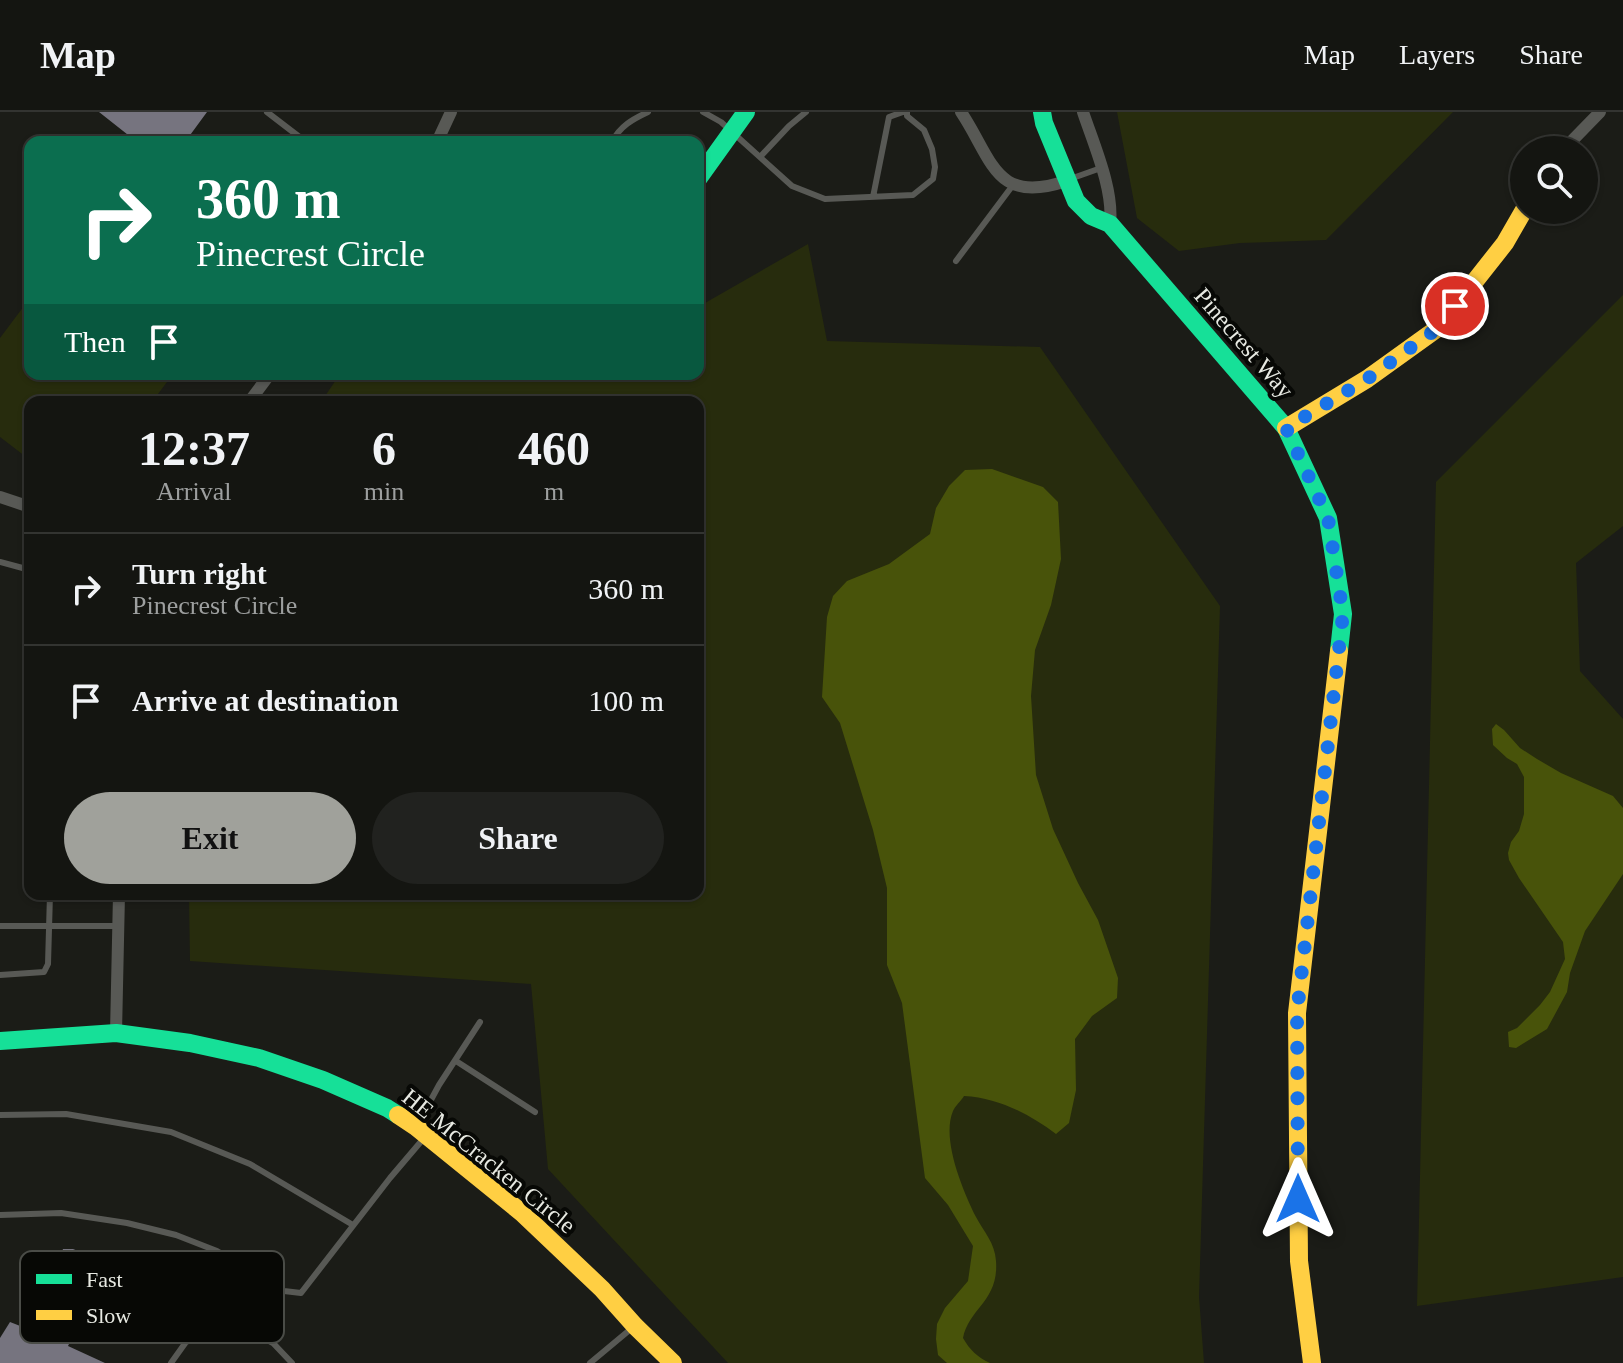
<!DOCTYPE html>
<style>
:root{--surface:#141511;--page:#21221f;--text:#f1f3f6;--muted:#9d9f9f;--line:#333431;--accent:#a0a19b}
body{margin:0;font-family:Georgia,serif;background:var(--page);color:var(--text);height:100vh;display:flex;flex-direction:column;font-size:30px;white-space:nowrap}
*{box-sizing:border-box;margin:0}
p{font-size:26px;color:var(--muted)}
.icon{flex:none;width:44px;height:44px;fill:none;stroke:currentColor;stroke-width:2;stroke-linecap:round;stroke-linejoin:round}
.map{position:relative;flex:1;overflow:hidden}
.details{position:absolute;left:24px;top:284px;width:680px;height:504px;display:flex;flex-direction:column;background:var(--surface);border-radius:16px;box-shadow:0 2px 6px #0004,0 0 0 2px var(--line)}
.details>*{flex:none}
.guide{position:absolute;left:24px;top:24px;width:680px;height:244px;border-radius:16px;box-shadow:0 2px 6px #0004,0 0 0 2px var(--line);background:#0b6e4f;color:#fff;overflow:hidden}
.tools{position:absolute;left:1510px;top:24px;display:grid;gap:16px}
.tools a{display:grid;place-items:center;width:88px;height:88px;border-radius:50%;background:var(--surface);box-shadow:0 2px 6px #0004,0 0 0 2px var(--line);font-size:40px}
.pin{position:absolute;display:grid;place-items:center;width:68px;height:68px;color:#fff;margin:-34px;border:4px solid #fff;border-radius:50%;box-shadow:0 2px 8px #0007}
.me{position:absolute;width:88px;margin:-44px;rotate:0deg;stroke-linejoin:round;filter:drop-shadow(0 0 6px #0008)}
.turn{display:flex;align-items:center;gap:28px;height:168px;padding:0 40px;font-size:36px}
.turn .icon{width:104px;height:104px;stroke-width:2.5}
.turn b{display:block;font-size:56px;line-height:68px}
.then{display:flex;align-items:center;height:76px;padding:0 40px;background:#0003;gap:16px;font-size:30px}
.eta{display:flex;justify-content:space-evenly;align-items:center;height:136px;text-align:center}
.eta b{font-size:48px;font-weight:800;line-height:56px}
.cta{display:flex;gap:16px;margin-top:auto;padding:16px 40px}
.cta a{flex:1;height:92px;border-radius:48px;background:var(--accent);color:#111;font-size:32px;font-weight:800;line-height:92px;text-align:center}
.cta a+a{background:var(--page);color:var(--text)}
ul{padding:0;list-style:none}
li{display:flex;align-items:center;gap:24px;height:112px;padding:0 40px;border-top:2px solid var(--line)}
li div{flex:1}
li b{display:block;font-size:30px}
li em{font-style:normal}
header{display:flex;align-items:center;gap:48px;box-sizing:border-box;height:112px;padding:0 40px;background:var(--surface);border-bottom:2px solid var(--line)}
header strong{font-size:38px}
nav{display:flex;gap:44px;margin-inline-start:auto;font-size:28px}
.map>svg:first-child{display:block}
</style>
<header>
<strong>Map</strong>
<nav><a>Map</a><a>Layers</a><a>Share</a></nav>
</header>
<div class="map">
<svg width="1623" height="1251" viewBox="0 0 1623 1251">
<rect width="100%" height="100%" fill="#1b1c17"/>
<!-- green -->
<path fill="#272c0d" d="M1117,0H1453L1326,128L1240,131L1179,139L1137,106Z
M808,132L827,229L1040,235L1220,494L1199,1185L1204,1251H728L548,1057L531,872L190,849L189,782H698V290H321L340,262H698V195Z
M1623,183V414L1576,451L1580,559L1623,607V1165L1417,1194L1436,370Z
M30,186V262H173L152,290H30V348L0,325V226Z"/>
<!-- water -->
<path fill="#48530a" d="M992,357L1043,375L1058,390L1061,447L1051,493L1035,538L1031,584L1036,663L1053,717L1078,771L1098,808L1118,866L1117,886L1092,904L1075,927L1076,978L1069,1011L1056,1022C1029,1002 999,986 964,984C961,989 955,994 953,999C941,1027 963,1079 976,1105C984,1120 995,1131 996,1149C999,1189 969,1196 963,1226C970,1238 977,1245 990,1251H947L938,1243L936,1227L937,1212L945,1196L968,1169L973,1134L948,1093L925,1066L902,891L887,853V776L873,718L840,611L822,585L827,505L833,484L847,469L889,452L930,422L936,396L949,374L965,358Z
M1496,612L1504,618L1520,636L1537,647L1561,661L1613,684L1623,696V762L1585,819L1570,861L1567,880L1547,917L1516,936L1509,935L1508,920L1517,916L1540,893L1550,880L1565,847L1563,830L1519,766L1509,748L1508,741L1511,730L1519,719L1524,702V665L1517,652L1507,646L1493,633L1492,617Z"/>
<!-- building -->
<path fill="#76747f" d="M99,0H207L185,30H137Z
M63,1137H73L95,1146L104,1151L107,1157L68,1234L105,1251H0V1226L10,1210L33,1219Z"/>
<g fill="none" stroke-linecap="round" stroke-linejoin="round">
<!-- lane -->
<path stroke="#585955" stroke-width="6" d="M267,0L306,30
M703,0L721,10L792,74L825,87L913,83L933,67L935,55L932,37L924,18L907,4V0
M612,30C620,14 633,7 648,0
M760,45L789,14L806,0
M1070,67L1101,56
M873,85L889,5L903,0
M956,149L1013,73
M0,450L30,458
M0,814H118
M0,863L44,860L48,852L50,782
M456,949L535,1000
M0,1003L66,1002L171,1020L250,1052L353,1113
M418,1012L439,973L480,910
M0,1103L61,1101L127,1111L176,1123L217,1139L284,1179L301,1181L390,1066L424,1026
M171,1251L186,1230L212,1216H245L273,1231L292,1251
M590,1251L632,1216"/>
<!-- street -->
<path stroke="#585955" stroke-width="12" d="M961,0C993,48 995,93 1066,69
M1083,0C1094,33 1114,78 1110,112
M437,30L451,0
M1563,38L1600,0
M249,290L270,262
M0,385L30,395
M116,921L119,782"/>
<!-- fast -->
<path stroke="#16e098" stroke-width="18" d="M1042,0L1044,11L1076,89L1091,104L1110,112L1286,316L1328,406L1343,502L1339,539
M698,67L746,0
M0,929L116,921L190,931L259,946L323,968L387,996L398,1003"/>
<!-- slow -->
<path stroke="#ffcf43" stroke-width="18" d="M1286,316L1367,267L1438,216L1505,131L1524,98
M398,1003L416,1015L522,1101L602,1177L635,1214L673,1251
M1312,1251L1299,1149L1297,901L1339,539"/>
</g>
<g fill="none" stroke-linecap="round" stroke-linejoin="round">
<!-- route -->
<path stroke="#1a73e8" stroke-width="14" stroke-dasharray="0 25.2" d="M1298,1087L1297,901L1343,502L1328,406L1286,316L1367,267L1438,216L1455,194"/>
</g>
<g text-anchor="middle" stroke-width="8" stroke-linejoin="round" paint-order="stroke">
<!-- street labels -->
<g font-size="24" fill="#e7e9e2" stroke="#070805">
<text transform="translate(1244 231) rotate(49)" y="8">Pinecrest Way</text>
<text transform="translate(489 1049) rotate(39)" y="8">HE McCracken Circle</text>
</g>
</g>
<!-- legend -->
<rect x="20" y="1139" width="264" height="92" rx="12" fill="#070805" stroke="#4a4c47" stroke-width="2"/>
<rect x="36" y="1162" width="36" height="10" fill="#16e098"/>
<rect x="36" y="1198" width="36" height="10" fill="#ffcf43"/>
<g font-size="22" fill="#e7e9e2">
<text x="86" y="1175">Fast</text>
<text x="86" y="1211">Slow</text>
</g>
</svg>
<div class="tools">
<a><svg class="icon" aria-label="search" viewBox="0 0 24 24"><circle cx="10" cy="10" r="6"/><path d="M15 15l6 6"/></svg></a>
</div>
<div class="pin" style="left:1455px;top:194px;background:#d93025"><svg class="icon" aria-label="arrive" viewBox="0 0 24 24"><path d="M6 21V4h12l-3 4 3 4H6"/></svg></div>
<svg class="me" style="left:1298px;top:1087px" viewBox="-20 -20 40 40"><path d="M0-17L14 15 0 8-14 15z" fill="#1a73e8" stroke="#fff" stroke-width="4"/></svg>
<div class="guide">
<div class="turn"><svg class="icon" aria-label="right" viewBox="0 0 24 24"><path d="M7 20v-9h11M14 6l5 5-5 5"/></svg><div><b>360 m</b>Pinecrest Circle</div></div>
<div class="then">Then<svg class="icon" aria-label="arrive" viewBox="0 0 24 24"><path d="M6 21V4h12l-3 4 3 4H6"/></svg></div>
</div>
<section class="details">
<div class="eta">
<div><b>12:37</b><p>Arrival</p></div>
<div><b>6</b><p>min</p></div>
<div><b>460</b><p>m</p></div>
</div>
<ul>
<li><svg class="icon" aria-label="right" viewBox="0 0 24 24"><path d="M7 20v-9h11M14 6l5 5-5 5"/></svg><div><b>Turn right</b><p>Pinecrest Circle</p></div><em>360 m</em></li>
<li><svg class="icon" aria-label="arrive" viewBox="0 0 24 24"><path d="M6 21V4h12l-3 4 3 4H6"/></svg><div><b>Arrive at destination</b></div><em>100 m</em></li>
</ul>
<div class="cta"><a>Exit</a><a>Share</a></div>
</section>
</div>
